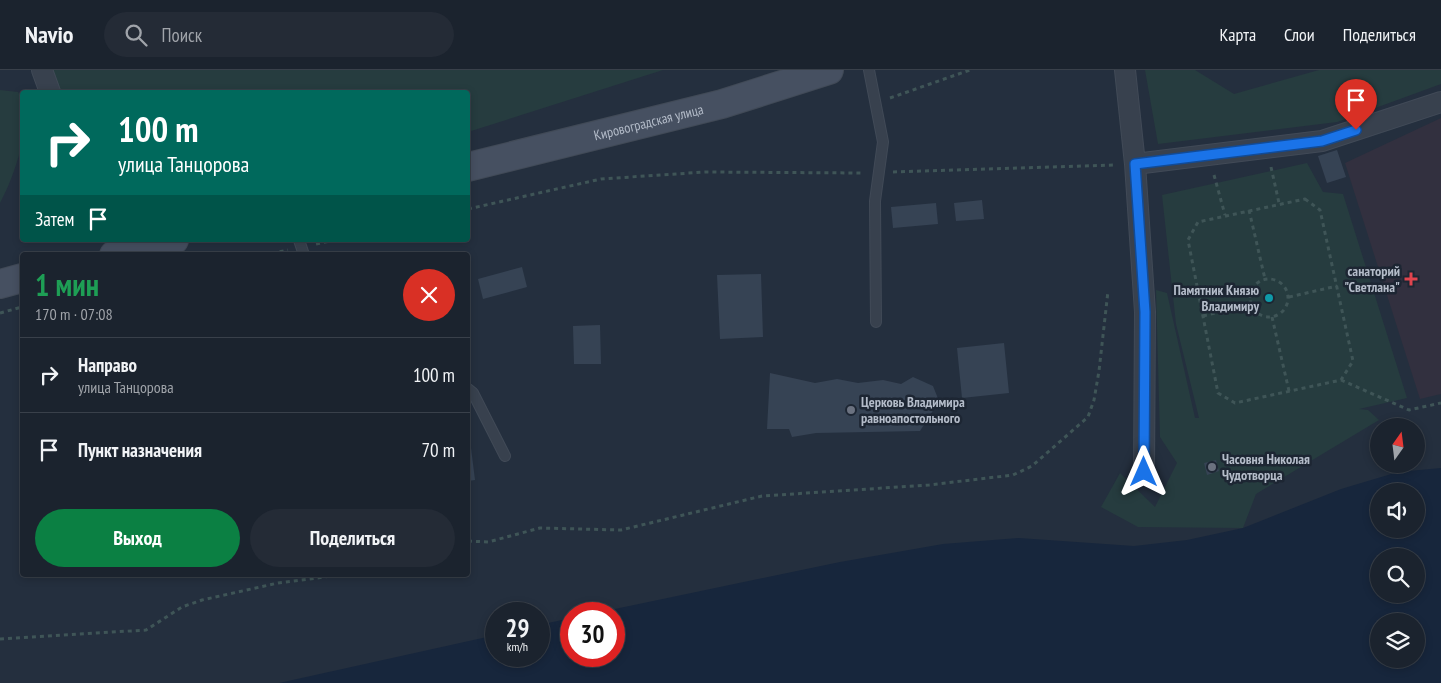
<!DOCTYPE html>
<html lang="ru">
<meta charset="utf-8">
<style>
:root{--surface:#1b232e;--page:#242b36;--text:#f1f3f6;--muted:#a0a4aa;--line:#39404a;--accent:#0b8043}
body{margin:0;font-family:"PT Sans Narrow",sans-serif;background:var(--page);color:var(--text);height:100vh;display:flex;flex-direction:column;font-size:19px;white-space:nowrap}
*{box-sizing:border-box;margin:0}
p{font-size:16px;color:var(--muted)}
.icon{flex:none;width:28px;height:28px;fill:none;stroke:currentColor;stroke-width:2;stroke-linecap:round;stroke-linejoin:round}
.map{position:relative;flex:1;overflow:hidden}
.panel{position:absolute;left:20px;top:182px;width:450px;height:325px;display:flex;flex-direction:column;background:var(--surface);border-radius:5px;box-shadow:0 2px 8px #0003,0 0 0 1px var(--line)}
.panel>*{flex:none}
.banner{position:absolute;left:20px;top:20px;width:450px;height:152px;border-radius:5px;box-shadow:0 2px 8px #0003,0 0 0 1px var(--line);background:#00695c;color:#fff;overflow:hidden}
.needle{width:32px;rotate:14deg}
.fabs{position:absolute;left:1370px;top:348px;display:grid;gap:10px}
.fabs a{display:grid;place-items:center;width:55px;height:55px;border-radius:50%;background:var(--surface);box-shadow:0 2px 8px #0003,0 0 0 1px var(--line);font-size:25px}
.speed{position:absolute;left:485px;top:532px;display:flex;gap:10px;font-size:25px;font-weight:700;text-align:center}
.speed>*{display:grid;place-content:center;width:65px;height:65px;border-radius:50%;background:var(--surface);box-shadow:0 2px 8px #0003,0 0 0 1px var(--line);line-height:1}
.speed small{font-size:12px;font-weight:400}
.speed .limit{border:8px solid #d22;background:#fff;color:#111}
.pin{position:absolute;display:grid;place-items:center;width:42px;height:42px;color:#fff;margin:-51px -21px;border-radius:50% 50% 50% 0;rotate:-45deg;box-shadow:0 0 5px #0007}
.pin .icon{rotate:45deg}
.me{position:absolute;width:55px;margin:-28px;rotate:0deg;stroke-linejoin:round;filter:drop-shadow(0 0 4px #0008)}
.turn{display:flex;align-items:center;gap:18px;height:105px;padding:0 15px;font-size:22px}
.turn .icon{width:65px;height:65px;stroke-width:2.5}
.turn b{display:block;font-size:35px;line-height:42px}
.then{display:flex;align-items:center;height:48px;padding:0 15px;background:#0003;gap:10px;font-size:19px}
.round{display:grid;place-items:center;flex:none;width:52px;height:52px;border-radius:26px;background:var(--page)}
.headline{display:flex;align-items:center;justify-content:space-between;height:85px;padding:0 15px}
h1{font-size:30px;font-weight:800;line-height:38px;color:#1e9e55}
.cta{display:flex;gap:10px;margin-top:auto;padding:10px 15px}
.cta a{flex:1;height:58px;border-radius:30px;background:var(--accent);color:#fff;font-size:20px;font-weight:800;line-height:58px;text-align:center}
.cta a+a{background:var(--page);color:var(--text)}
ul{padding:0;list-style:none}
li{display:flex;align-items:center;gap:15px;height:75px;padding:0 15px;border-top:1px solid var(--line)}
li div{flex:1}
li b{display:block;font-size:19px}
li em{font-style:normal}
header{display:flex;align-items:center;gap:30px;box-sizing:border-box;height:70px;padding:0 25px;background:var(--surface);border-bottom:1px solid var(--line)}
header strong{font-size:24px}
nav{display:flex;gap:28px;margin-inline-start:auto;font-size:18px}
.search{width:350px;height:45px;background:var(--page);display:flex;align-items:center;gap:12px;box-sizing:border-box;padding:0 18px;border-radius:28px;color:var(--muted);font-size:19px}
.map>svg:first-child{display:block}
</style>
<header>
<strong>Navio</strong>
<div class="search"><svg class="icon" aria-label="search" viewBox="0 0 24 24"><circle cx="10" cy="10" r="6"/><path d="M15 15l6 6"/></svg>Поиск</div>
<nav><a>Карта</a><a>Слои</a><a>Поделиться</a></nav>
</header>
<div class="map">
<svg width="1441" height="613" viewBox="0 0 1441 613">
<rect width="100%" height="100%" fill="#242f3e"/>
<!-- medical -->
<path fill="#32303f" d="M1441,48V324L1420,329L1345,93Z"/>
<!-- green -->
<path fill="#263c3f" d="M50,0H663L468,62V22H58Z
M1145,0H1195L1234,24L1319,0H1441V14L1337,52L1158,74Z
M0,20L18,22C34,52 15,105 0,133Z
M1307,93L1323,122L1343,124L1407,328L1359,339L1368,340L1379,350L1256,424L1243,458L1138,457L1101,437L1120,403L1155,437L1177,393L1160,367L1156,220L1167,223L1195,348H1199L1176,254L1162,125Z"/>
<!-- water -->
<path fill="#17263c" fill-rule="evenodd" d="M1441,398V613H279L496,565V586H539V555L571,548V586H614V544H591L840,492L943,474L1019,468L1134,476L1187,470L1243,458L1341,419L1398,402ZM1379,421H1416V459H1379ZM1379,486H1416V524H1379ZM1416,551V589H1379V551Z"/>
<!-- building -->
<path fill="#364354" d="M1337,80L1346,107L1327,113L1318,86Z
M982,130L984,149L956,151L954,133Z
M936,133L938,154L893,158L891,137Z
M522,197L527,217L483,229L478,209Z
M761,204L763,267L720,269L717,205Z
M600,255L601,294H574L573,256Z
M1004,273L1009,323L962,328L957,278Z
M770,303L815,313L837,309L858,313L883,310L901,314L913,307L933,316L939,331L920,361L816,363L792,367L789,359H767Z
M471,378L475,410L468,411V379Z
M1216,390L1219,401L1207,405L1204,393Z"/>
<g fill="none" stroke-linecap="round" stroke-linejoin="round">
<!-- service casing -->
<g stroke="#414a57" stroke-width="12">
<path id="service" d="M869,0L883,72L875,131L876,252
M299,170L304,185
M468,319L473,323L505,386"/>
</g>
<!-- minor casing -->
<g stroke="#414a57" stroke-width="22">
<path id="minor" d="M42,0L50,22
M1125,0L1135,94L1145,242L1144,402
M1135,94L1322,71L1441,32"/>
</g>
<!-- secondary casing -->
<g stroke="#414a57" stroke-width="30">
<g id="secondary">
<path id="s1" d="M468,97L722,34L829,0"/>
<path d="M114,185L174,170"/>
<path d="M0,214L22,208"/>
</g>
</g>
<!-- path -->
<path stroke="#3f5557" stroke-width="3" stroke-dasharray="4 4" stroke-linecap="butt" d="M890,28L970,0
M1271,97L1279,133
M893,102L1114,95
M1214,105L1225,145
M1305,129L1320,140L1353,291L1341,310L1235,333L1218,323L1188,170L1198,152Z
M468,139L601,109L705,102L864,103
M1249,140L1265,209
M316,174L335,170
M264,185L288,180
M1250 228a19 19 0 1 1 38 0a19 19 0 1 1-38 0Z
M1289,227L1337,216
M0,243L22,237
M1203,246L1250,234
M1272,247L1289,321
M1341,310L1409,340L1441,333
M468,471L488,472L540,458L621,460L762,426L929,415L1013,405L1032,396L1088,347L1094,330L1099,301L1108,221
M0,569L146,560L182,537L202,530L278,513L340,505"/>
<!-- service -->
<use href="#service" stroke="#38414e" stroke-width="10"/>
<!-- minor -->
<use href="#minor" stroke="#38414e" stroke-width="20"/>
<!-- secondary -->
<use href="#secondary" stroke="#465061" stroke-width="28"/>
</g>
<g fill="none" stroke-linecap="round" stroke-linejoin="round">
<!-- route casing -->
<g stroke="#114b97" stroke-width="12">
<path id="route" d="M1144,402L1145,242L1135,94L1322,71L1356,60"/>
</g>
<!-- route -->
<use href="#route" stroke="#1a73e8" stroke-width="9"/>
</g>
<!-- markers -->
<path fill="#e0444e" stroke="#1d2633" stroke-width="2" d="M1408.5 201.5h5v5h5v5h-5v5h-5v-5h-5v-5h5z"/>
<circle fill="#0f9aa8" stroke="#1d2633" stroke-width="2" cx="1269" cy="228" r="5"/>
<g fill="#6b7280" stroke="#1d2633" stroke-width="2">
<circle cx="851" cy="340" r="5"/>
<circle cx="1212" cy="397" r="5"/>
</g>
<g text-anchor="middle" stroke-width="5" stroke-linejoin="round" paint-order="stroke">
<!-- street labels -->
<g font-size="14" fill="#b4bcc9" stroke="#1d2633">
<text dy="5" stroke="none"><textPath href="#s1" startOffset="186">Кировоградская улица</textPath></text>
</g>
<!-- poi labels -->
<g font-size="14" font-weight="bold" fill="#b4bcc9" stroke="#1d2633" text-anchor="end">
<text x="1400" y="206">санаторий<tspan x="1400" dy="16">"Светлана"</tspan></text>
<text x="1259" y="225">Памятник Князю<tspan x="1259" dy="16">Владимиру</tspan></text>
<text x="861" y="337" text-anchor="start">Церковь Владимира<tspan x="861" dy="16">равноапостольного</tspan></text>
<text x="1222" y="394" text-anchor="start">Часовня Николая<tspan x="1222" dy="16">Чудотворца</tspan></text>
</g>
</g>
</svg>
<div class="fabs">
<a><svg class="needle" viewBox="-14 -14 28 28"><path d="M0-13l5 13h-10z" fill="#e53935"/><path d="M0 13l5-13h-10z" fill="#a0a4aa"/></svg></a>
<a><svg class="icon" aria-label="sound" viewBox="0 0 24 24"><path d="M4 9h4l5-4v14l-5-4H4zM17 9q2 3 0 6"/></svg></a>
<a><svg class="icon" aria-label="search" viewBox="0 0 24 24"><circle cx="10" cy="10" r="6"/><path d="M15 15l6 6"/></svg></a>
<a><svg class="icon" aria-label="layers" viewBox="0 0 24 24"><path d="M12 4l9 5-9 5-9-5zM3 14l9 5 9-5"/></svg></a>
</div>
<div class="speed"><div>29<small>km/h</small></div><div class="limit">30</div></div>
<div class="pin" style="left:1356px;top:60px;background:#d93025"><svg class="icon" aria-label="arrive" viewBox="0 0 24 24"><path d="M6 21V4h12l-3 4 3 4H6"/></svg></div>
<svg class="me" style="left:1144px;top:402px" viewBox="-20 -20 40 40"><path d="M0-17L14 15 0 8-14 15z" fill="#1a73e8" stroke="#fff" stroke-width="4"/></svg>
<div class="banner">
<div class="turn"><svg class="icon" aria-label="right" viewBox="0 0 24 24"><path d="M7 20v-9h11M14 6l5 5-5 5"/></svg><div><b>100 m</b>улица Танцорова</div></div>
<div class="then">Затем<svg class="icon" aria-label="arrive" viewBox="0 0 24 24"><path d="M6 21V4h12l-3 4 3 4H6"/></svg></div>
</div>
<section class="panel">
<div class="headline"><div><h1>1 мин</h1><p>170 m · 07:08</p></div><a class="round" style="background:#d93025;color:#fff"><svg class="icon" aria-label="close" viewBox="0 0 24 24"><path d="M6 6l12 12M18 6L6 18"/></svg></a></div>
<ul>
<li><svg class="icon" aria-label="right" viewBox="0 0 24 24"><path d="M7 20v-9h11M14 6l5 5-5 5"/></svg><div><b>Направо</b><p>улица Танцорова</p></div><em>100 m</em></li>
<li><svg class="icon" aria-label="arrive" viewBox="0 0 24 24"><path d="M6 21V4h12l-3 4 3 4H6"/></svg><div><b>Пункт назначения</b></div><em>70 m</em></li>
</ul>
<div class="cta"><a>Выход</a><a>Поделиться</a></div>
</section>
</div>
